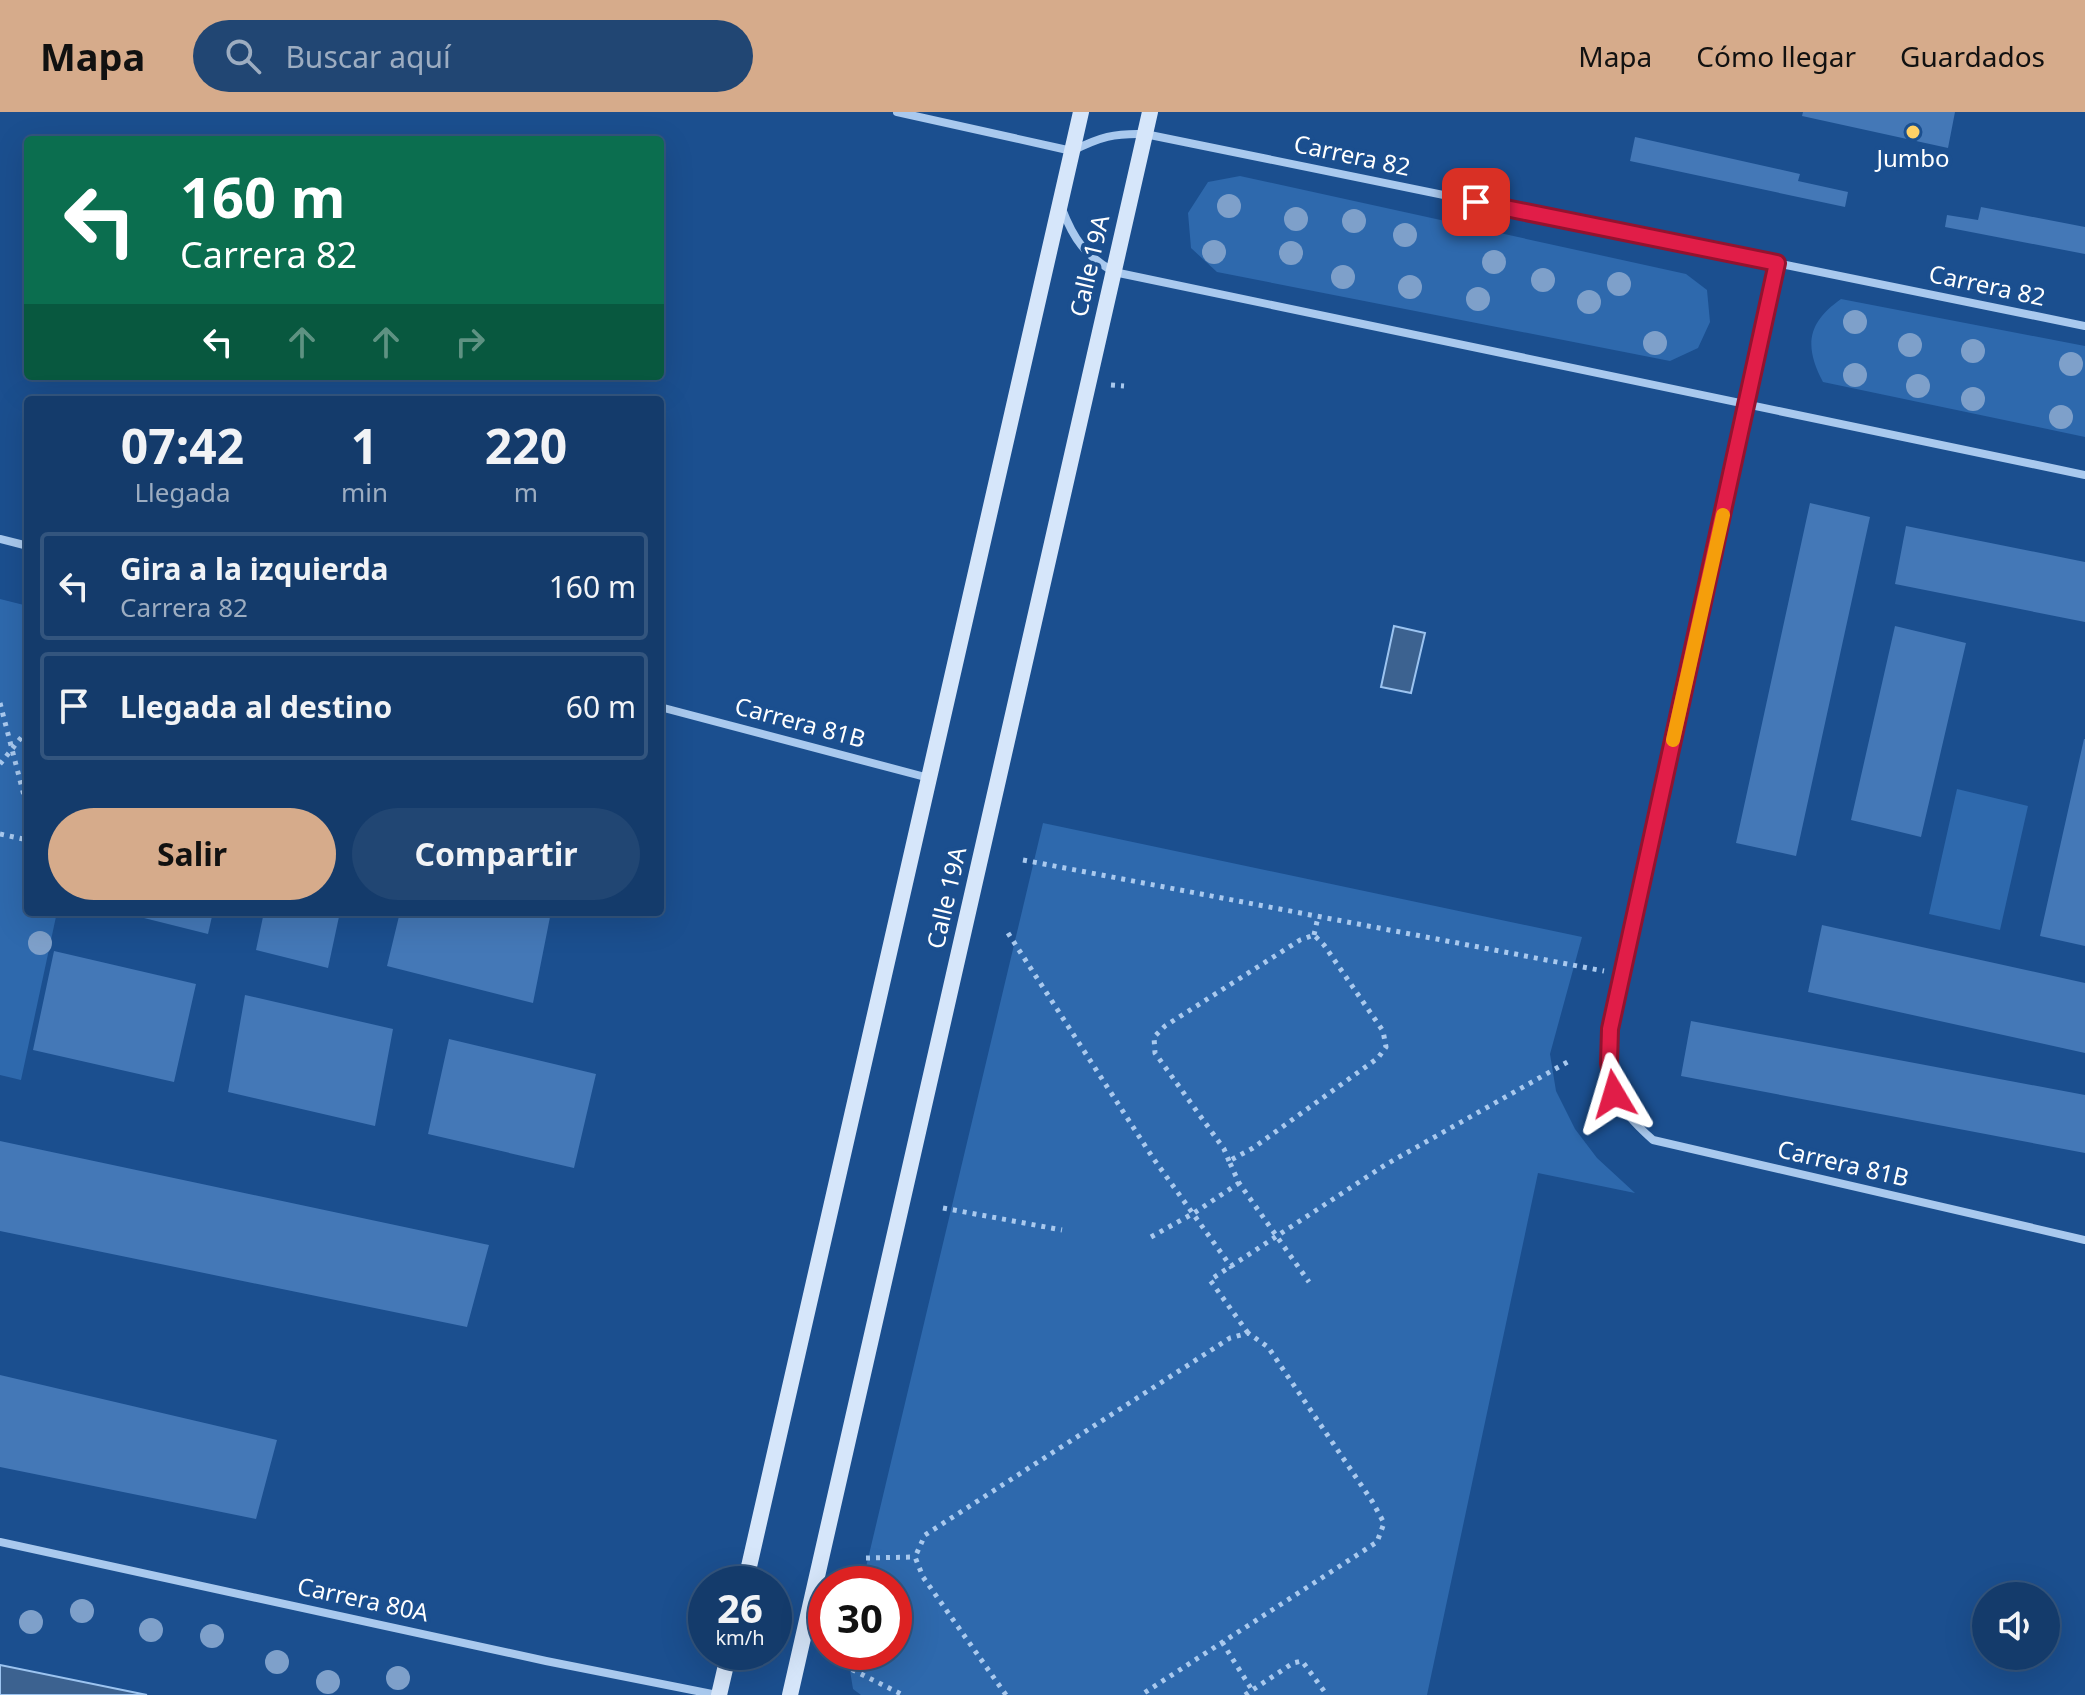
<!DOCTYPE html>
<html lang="es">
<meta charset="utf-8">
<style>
:root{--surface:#143b6b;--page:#214673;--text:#f1f3f6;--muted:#9dadc1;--line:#33557e;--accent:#d6ab8b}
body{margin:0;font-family:"Noto Sans",sans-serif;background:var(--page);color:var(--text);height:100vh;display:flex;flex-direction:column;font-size:30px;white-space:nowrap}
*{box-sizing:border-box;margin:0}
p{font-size:26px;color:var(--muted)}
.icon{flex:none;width:44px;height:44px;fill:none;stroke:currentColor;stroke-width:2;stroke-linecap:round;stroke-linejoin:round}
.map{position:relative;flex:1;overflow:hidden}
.details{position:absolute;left:24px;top:284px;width:640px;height:520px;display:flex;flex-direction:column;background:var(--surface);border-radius:8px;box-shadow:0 8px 32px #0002,0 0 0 2px var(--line)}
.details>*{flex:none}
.banner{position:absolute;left:24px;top:24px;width:640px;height:244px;border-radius:8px;box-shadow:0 8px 32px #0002,0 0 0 2px var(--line);background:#0b6e4f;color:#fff;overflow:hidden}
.buttons{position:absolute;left:1972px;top:1470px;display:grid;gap:16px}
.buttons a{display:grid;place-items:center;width:88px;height:88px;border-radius:50%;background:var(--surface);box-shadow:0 8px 32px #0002,0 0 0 2px var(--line);font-size:40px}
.speed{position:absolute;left:688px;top:1454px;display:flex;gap:16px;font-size:40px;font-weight:700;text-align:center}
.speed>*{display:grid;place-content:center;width:104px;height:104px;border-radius:50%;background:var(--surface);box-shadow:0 8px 32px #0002,0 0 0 2px var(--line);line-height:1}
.speed small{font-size:20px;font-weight:400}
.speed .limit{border:12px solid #d22;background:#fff;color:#111}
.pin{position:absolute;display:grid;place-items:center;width:68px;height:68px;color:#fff;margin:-34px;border-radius:16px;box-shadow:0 4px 12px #0006}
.me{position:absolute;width:88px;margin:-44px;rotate:353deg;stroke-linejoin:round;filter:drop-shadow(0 0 6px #0008)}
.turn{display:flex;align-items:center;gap:28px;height:168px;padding:0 24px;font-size:36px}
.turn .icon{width:104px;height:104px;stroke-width:2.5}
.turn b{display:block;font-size:56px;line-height:68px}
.lanes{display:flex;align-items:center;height:76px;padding:0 24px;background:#0003;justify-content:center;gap:40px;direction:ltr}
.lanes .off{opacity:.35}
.eta{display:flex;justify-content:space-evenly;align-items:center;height:136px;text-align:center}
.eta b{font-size:48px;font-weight:700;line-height:56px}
.primary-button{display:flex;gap:16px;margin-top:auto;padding:16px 24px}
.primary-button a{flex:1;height:92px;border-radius:48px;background:var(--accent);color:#111;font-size:32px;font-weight:700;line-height:92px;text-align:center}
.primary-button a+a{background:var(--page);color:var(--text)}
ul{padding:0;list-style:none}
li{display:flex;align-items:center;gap:24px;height:108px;margin:0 16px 12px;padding:0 8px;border:4px solid var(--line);border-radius:8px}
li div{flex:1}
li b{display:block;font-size:30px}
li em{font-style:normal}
header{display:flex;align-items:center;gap:48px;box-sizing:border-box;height:112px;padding:0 40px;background:var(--accent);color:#111}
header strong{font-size:38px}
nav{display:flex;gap:44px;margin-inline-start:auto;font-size:28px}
.search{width:560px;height:72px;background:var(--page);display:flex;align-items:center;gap:20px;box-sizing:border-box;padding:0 28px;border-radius:44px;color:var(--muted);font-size:30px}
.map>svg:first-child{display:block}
</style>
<header>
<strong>Mapa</strong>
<div class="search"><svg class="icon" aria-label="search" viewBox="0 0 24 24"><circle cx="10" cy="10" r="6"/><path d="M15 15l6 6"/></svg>Buscar aquí</div>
<nav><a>Mapa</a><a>Cómo llegar</a><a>Guardados</a></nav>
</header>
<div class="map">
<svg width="2085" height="1583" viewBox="0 0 2085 1583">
<rect width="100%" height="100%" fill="#1b4f8f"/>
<!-- green -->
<path fill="#2e69ad" d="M1240,64L1686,162L1707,178L1710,210L1698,236L1670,249L1217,160L1191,136L1188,101L1208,70Z
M1841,187L2085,234V325L1823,270C1804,234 1807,211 1841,187Z
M0,487L28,494V800H57L21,968L0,963Z
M1957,677L2028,694L2000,818L1929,802Z
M1043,711L1582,825L1550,942L1556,979L1575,1017L1597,1046L1635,1081L1538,1061L1427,1583H861L853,1577L847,1540H894V1472H862Z"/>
<!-- water -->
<path fill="#3c6290" stroke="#9cc4f0" stroke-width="2" d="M1394,514L1425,521L1411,581L1381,575Z
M0,1553L147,1583H0Z"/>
<!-- building -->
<path fill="#4478b7" d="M1803,0H1955L1948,36L1802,4Z
M1635,25L1800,62L1798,69L1848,80L1845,95L1630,49Z
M1981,95L2085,115V142L1945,115L1947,103L1978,108Z
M1810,391L1870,405L1796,744L1736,731Z
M1906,414L2085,450V510L1895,472Z
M1895,514L1966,531L1921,725L1851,708Z
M2084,627H2085V834L2040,824Z
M120,800H213L208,822Z
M264,800H340L328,856L256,838Z
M400,800H551L533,891L387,854Z
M1822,813L2085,871V941L1808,880Z
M54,839L196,872L174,970L33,938Z
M245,883L393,917L375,1014L228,980Z
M1691,909L2085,983V1041L1681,964Z
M449,927L596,962L574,1056L428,1022Z
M0,1029L489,1133L467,1215L0,1119Z
M0,1263L277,1328L256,1407L0,1355Z"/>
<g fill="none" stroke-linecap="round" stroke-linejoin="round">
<!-- path -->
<path stroke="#a9c9ee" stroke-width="5" stroke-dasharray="4 6" stroke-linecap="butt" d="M1111,273L1124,274
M0,591L28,699
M0,652L28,617
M0,722L28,728
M1023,748L1604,859
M1008,821L1153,1046L1232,1156
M1314,823L1318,805
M1229,1049L1224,1037L1155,941L1154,925L1165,914L1300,828L1314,823L1324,833L1383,919L1386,935L1378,946L1253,1036L1229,1049L1239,1071L1309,1170
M943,1096L1062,1118
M1151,1125L1194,1101L1239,1071
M1248,1221L1210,1168L1385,1053L1571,948
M866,1446L915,1445
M1222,1530L1252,1578
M843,1553L903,1583
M1006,1583L923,1465L915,1445L925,1423L1230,1226L1248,1221L1268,1235L1372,1389L1384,1411L1377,1430L1141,1583
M1245,1583L1293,1551L1302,1549L1327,1583"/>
<!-- street -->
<path stroke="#a9c9ee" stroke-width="8" d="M897,0L1072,39C1100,25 1114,21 1145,22L2085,214
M1062,97C1074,128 1085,143 1114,160L2085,363
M1777,151L1610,917C1608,972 1610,990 1653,1028L2085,1128
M0,427L28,434
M660,595L929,666
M0,1430L546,1549L717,1583"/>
<!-- secondary -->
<path stroke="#d6e6fa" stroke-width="16" d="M745,1472L1081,0
M719,1583L729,1540
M790,1583L1150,0"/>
</g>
<!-- trees -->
<g fill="#7ea0ca">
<circle cx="1229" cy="94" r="12"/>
<circle cx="1296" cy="107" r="12"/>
<circle cx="1354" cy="109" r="12"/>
<circle cx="1405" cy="123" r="12"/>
<circle cx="1214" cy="140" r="12"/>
<circle cx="1291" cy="141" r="12"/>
<circle cx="1494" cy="150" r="12"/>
<circle cx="1343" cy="165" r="12"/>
<circle cx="1543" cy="168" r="12"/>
<circle cx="1619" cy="172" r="12"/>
<circle cx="1410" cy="175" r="12"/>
<circle cx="1478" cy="187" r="12"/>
<circle cx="1589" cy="190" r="12"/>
<circle cx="1855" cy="210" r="12"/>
<circle cx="1655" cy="231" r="12"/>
<circle cx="1910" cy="233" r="12"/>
<circle cx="1973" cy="239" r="12"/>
<circle cx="2071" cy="252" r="12"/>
<circle cx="1855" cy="263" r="12"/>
<circle cx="1918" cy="274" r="12"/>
<circle cx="1973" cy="287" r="12"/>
<circle cx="2061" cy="305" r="12"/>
<circle cx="40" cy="831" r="12"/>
<circle cx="82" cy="1499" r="12"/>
<circle cx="31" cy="1510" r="12"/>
<circle cx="151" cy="1518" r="12"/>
<circle cx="212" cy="1524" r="12"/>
<circle cx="277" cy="1550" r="12"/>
<circle cx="398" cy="1566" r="12"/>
<circle cx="328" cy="1570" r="12"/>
</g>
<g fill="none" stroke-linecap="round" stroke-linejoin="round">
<!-- route casing -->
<g stroke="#92132f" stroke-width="20">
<path id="route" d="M1476,90L1777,151L1610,917L1609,951L1614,982"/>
</g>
<!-- route -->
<use href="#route" stroke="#e11d48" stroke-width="14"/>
<!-- slow -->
<path stroke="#f59e0b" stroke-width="14" d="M1673,628L1723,403"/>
</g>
<!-- markers -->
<circle fill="#ffd166" stroke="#1b4f8f" stroke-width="3" cx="1913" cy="20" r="8"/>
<g text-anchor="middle" stroke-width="8" stroke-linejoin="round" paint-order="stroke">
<!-- street labels -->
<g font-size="24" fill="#fff" stroke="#1b4f8f">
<text transform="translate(1352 44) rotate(12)" y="8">Carrera 82</text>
<text transform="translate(1090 154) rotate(-77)" y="8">Calle 19A</text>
<text transform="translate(1987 174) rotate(12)" y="8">Carrera 82</text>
<text transform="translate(800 611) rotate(15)" y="8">Carrera 81B</text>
<text transform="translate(947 786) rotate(-77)" y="8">Calle 19A</text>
<text transform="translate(1843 1052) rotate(13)" y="8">Carrera 81B</text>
<text transform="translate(363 1488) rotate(12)" y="8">Carrera 80A</text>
</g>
<!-- poi labels -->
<g font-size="24" fill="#fff" stroke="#1b4f8f">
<text x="1913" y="55">Jumbo</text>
</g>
</g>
</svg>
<div class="buttons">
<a><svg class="icon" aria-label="sound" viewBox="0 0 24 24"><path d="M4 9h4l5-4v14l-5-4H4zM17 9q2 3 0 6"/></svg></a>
</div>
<div class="speed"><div>26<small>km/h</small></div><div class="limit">30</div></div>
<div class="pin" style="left:1476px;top:90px;background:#d93025"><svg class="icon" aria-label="arrive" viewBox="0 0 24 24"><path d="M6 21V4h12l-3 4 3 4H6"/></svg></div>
<svg class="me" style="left:1614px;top:982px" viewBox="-20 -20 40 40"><path d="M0-17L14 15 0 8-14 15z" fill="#e11d48" stroke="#fff" stroke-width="4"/></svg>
<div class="banner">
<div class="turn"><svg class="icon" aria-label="left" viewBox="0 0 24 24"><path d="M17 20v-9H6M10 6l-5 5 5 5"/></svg><div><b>160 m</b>Carrera 82</div></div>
<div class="lanes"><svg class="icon" aria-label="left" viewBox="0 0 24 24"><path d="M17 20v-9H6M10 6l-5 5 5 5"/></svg><svg class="icon off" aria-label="ahead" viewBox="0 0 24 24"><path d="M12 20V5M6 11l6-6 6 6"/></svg><svg class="icon off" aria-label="ahead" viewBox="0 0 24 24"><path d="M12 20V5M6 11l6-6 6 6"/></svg><svg class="icon off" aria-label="right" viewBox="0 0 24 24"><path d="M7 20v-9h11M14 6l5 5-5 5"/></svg></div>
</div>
<section class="details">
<div class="eta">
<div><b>07:42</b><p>Llegada</p></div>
<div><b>1</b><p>min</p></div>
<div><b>220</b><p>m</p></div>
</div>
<ul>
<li><svg class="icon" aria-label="left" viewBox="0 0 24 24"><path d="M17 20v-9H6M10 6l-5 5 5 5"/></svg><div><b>Gira a la izquierda</b><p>Carrera 82</p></div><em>160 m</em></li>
<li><svg class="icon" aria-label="arrive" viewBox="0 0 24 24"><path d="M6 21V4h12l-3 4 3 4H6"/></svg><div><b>Llegada al destino</b></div><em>60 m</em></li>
</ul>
<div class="primary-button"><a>Salir</a><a>Compartir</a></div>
</section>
</div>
